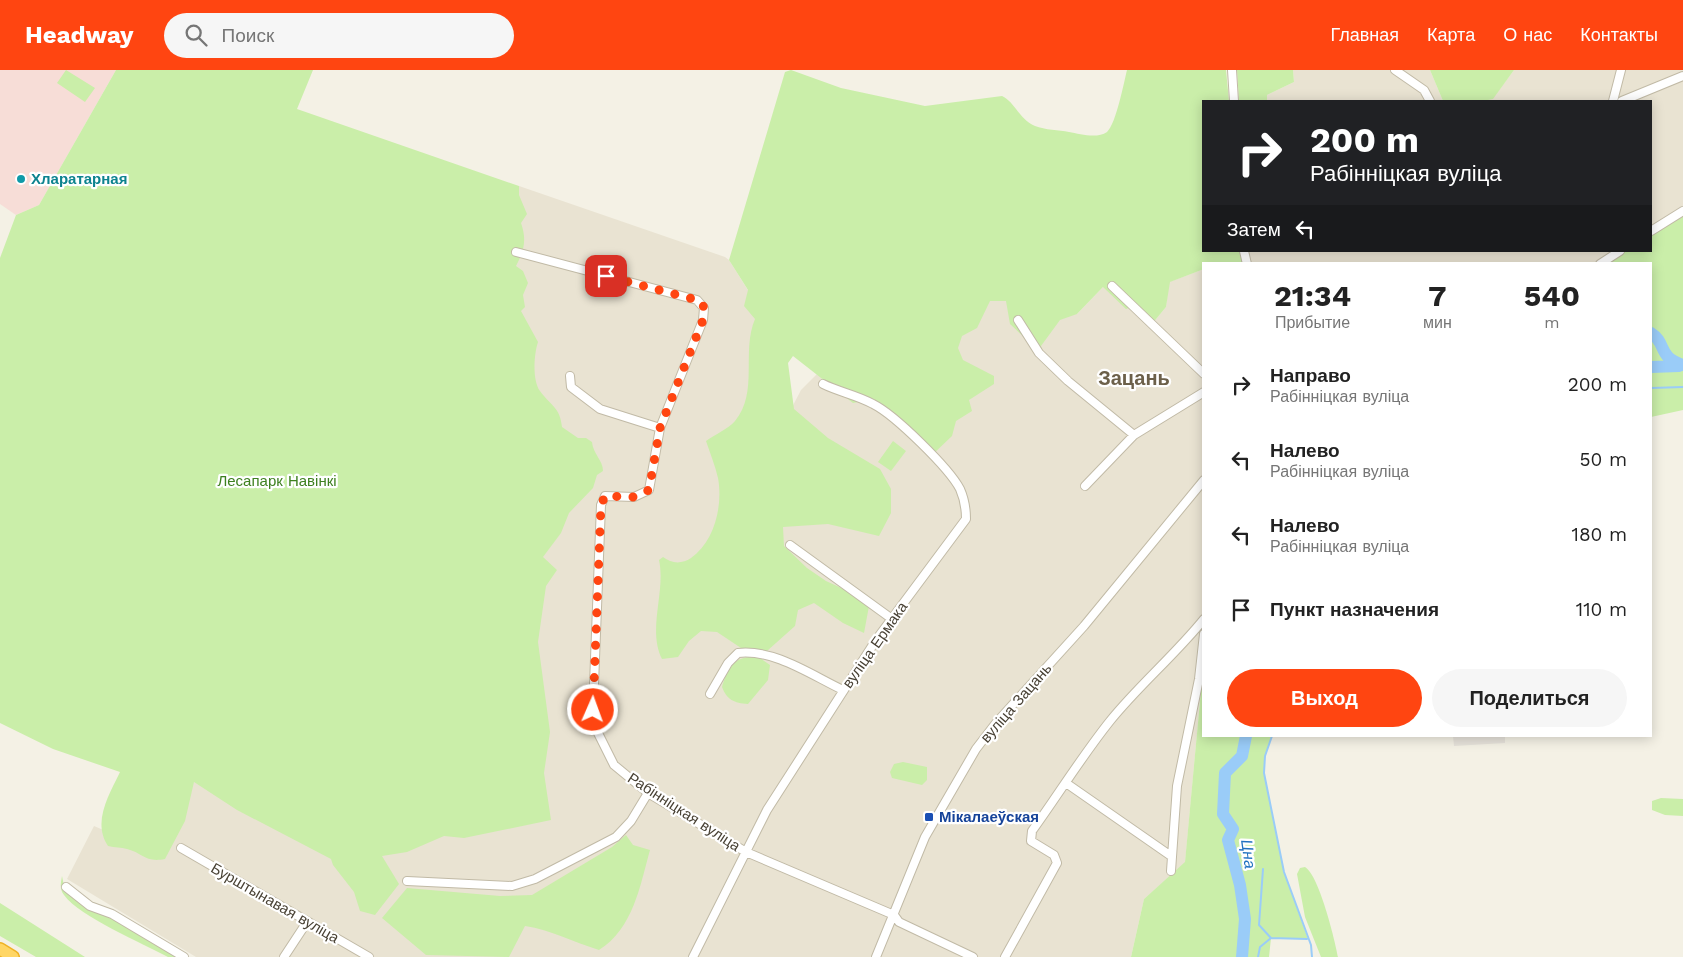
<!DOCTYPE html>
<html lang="ru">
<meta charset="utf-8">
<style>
:root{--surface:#fff;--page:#f6f6f6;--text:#222;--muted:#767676;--accent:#ff4511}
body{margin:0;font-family:"Work Sans",sans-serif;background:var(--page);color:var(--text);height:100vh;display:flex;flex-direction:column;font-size:19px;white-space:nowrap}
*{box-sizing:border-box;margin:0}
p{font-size:16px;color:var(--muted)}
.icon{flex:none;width:28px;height:28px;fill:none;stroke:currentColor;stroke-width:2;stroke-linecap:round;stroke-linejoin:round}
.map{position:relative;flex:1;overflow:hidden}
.drawer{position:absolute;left:1202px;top:192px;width:450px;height:475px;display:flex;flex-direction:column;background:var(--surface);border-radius:0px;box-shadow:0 2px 12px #0003}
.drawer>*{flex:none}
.top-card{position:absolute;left:1202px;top:30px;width:450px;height:152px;border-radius:0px;box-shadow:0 2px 12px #0003;background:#202124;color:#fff;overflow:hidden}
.pin{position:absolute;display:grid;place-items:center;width:42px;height:42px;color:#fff;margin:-21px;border-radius:10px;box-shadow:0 2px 8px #0006}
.me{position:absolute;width:55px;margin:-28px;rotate:2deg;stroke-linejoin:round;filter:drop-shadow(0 0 4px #0008)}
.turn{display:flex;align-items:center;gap:18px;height:105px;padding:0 25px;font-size:22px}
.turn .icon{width:65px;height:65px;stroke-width:2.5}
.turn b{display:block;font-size:35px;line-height:42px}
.then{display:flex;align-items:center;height:48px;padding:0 25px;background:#0003;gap:10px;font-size:19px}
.eta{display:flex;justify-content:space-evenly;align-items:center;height:85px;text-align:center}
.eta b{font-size:30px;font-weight:700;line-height:35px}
.action{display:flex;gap:10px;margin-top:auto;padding:10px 25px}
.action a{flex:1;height:58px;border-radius:30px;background:var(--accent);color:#fff;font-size:20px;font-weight:700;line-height:58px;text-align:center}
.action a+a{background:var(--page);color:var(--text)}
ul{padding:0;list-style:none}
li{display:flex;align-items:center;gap:15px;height:75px;padding:0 25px}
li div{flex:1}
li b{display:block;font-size:19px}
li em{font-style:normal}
header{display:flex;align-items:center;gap:30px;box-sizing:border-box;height:70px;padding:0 25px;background:var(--accent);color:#fff}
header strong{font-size:24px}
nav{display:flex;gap:28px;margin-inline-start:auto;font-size:18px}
.search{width:350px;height:45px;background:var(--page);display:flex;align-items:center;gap:12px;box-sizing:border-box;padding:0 18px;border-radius:28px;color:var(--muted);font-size:19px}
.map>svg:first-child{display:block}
</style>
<header>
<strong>Headway</strong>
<div class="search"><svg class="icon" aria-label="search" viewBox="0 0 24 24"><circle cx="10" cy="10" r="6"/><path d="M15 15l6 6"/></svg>Поиск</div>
<nav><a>Главная</a><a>Карта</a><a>О нас</a><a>Контакты</a></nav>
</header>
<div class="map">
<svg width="1683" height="887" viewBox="0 0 1683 887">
<rect width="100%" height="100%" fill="#f4f1e5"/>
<!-- residential -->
<path fill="#e9e3d2" d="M1293,0H1430L1443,31H1267V25L1294,12Z
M1514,0H1683V141L1651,161V31H1483L1493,28Z
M519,116L725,187L729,190L761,241L755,339L723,375L731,418L712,484L676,507L666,551L671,567L709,549L762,562L783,447L873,455L869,409L788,345L801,320L821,300L875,317L930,387L981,312L944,279L982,224L1010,222L1077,244L1103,217L1112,216L1152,254L1166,237L1169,212L1204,199V588L1185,793L1144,829L1131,887H196L67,809L94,756L157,783L202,696L371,778L531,741L523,490L567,398L490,232L506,156Z
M1250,181H1620L1600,194H1217Z"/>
<!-- industrial -->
<path fill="#e6e2da" d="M1453,666H1505V673L1454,676Z"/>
<!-- medical -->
<path fill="#f7ddd7" d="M0,0H116L39,135L16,145L0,134Z"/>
<!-- green -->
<path fill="#caeea9" d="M66,0L95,18L85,32L57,13Z
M116,0H313L297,39L519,116V125L527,144L521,153C527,170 524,181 516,196L523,201L528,213L523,225L525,237L521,241L538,272C534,284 532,310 540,321C551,336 560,337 562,357L578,368H586L592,372C593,384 603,390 603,401L597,405L593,418L569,443L561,463L543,487L557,500L546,516L538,572L550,662L544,703L551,750L464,768L444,766L407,782L382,786L399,814L375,845L360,841L354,822L333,795L331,789L237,740L194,712L185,751L165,789C145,793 143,783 127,779C121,777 115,778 108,776C92,752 109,725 120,702L53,679L0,653V188L16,145L39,135Z
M1127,0H1226L1229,31H1204V181H1242L1244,194H1204V199L1170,212L1166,237L1152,254L1134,236L1126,239L1103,217L1077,244L1060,250L1041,276L1044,286L1010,254L1006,231H990L977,258L962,266L958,278L963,290L994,306V314L969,330L972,341L956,351L952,366L930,387L894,344L873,329L853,333L793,286L788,293L794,339L828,368L880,399L891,419V443L879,466L828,454L783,457L784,476L807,498L826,511L850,522L869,536L864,563L843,553L814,533L798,540L795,556L767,581L741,578L717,562L701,561L689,571L678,587L662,589C647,559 666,522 659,490L663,487C672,494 682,494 691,488C715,471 723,435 718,408C715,395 710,383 706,371C714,365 728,359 735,351C759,322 741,282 755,249L744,236L748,220L729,190L785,2L791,0L841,18L925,36L1002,26C1014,31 1019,49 1035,56C1045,60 1059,60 1069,62C1080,64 1097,69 1107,62C1116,54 1124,12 1127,0Z
M1237,0H1293L1294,12L1267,25V31H1239Z
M1430,0H1514L1493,29L1483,31H1443Z
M1683,141V340L1651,347V194H1600L1620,181H1651V161Z
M893,371L906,381L891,401L878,392Z
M749,587L760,588L770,595L768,610L748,634C734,633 727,630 722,617C727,601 731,589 749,587Z
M1204,588V666H1272L1265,686L1264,703L1284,802L1308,869L1271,868L1269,887H1131L1144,829L1185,792Z
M903,692L927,697V710L922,715L892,708L890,702L894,694Z
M1661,728L1683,729V746L1665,745L1652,740V731Z
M626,765L633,775L650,780C640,816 633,859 599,880C573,872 551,860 525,856L509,887L426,885L382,848L407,818L500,826L532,825L612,777Z
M1305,797C1319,805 1335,870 1338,887H1321L1305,847L1297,804L1300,798Z
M62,806L64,816L111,847L179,887H168C142,873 80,847 64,825C59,819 61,812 62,806Z
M0,833L85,887H36L0,866Z"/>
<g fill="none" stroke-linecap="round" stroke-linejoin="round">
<!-- stream -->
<path stroke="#9accf8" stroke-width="2" d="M1651,318L1683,317
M1272,666L1265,686L1264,703L1284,802L1311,875L1312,887
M1263,799L1259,855L1271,868
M1258,887L1260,877L1271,868L1307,869"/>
<!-- river -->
<path stroke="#9accf8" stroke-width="12" d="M1651,263C1667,273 1657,287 1683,295
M1651,297L1679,296
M1242,887L1245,849L1240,815L1228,770L1233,759L1223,744L1225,703L1242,686L1246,666"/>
<!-- minor casing -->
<g stroke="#c1baa6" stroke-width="10">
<path id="minor" d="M1232,0L1234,31
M1395,0L1424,20L1430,31
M1613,31L1621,0
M1622,31L1683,6
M1651,161L1683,141
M1244,181L1247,194
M516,182L697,230L704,238L703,250L660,358L649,420L634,427L605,426L601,435L593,640L596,659L614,695L648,723L746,782L894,845
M1600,194L1620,181
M1112,216L1204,304
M1018,250L1039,283L1068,311L1134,365
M570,306L571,317L600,339L660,358
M1085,416L1134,365L1204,322
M790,475L892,549
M710,624L728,593L738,583C775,579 811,605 843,620
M1066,713L1171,786
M181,778L369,887
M1171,801L1177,716L1199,609L1204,564
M407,811L512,816L535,809L616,767L631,751L648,723
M66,817L90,836L112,844L184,887
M894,845L899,852L973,887
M284,887L307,852
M693,887L767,740L876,570L966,449C966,439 964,428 960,419C949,398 895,345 873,334C857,325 839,322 823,314
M876,887L925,767L976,679L996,653L1084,556L1204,410
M1005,887L1057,793L1054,785L1031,771L1032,761C1058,725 1082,686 1110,651C1139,615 1175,585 1204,549"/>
</g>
<!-- highway casing -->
<g stroke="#efb225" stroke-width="14">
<path id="highway" d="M0,879L13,887"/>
</g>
<!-- minor -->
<use href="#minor" stroke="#fff" stroke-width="8"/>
<!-- highway -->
<use href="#highway" stroke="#ffd665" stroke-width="11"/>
</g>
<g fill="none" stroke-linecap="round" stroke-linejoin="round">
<!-- route -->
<path stroke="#ff4511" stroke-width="9" stroke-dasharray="0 16.2" d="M593,640L601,435L605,426L634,427L649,420L660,358L703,250L704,238L702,233L697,230L606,206"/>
</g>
<!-- markers -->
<circle fill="#0f9aa8" stroke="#fff" stroke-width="2" cx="21" cy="109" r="5"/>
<rect fill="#1a4fb4" stroke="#fff" stroke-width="2" x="924" y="742" width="10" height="10" rx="2.5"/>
<g text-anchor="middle" stroke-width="4.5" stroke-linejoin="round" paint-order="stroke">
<!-- culture labels -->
<g font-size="15" font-weight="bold" fill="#0d838f" stroke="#fff" text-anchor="start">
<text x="31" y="114">Хларатарная</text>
</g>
<!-- park labels -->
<g font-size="15" fill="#3e8020" stroke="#fff">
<text x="277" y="416">Лесапарк Навінкі</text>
</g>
<!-- street labels -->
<g font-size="15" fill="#484134" stroke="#fff">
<text transform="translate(875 575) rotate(-55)" y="5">вуліца Ермака</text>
<text transform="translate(1016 633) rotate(-49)" y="5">вуліца Зацань</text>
<text transform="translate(684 742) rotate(33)" y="5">Рабінніцкая вуліца</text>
<text transform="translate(275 833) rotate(30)" y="5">Бурштынавая вуліца</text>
</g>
<!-- transit labels -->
<g font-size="15" font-weight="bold" fill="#164399" stroke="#fff" text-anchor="start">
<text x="939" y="752">Мікалаеўская</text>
</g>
<!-- water labels -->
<g font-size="16" font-style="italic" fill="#2172c0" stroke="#fff">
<text transform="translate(1249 784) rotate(82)" y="6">Цна</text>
</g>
<!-- district labels -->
<g font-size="20" font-weight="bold" fill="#6c604a" stroke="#fff">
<text x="1134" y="315">Зацань</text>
</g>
</g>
</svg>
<div class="pin" style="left:606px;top:206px;background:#d93025"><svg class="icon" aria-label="arrive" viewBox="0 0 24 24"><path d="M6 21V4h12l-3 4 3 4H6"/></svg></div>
<svg class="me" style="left:593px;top:640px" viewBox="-20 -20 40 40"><circle r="17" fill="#ff4511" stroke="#fff" stroke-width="3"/><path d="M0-11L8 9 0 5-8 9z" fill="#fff"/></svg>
<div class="top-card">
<div class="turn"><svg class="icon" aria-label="right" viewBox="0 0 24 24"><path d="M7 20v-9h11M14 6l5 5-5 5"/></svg><div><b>200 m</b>Рабінніцкая вуліца</div></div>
<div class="then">Затем<svg class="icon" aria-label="left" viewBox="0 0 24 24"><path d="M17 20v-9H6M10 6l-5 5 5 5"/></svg></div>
</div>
<section class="drawer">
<div class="eta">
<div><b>21:34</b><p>Прибытие</p></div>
<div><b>7</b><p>мин</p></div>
<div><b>540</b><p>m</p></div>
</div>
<ul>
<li><svg class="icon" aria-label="right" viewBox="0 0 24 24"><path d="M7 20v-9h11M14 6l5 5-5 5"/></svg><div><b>Направо</b><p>Рабінніцкая вуліца</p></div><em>200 m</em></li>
<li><svg class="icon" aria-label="left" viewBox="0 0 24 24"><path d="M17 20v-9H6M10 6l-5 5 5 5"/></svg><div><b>Налево</b><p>Рабінніцкая вуліца</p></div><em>50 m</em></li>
<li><svg class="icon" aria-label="left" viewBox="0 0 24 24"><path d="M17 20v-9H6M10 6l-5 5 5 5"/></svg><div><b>Налево</b><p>Рабінніцкая вуліца</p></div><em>180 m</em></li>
<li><svg class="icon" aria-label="arrive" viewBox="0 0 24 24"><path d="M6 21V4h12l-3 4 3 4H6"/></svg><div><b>Пункт назначения</b></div><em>110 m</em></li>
</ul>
<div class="action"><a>Выход</a><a>Поделиться</a></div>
</section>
</div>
